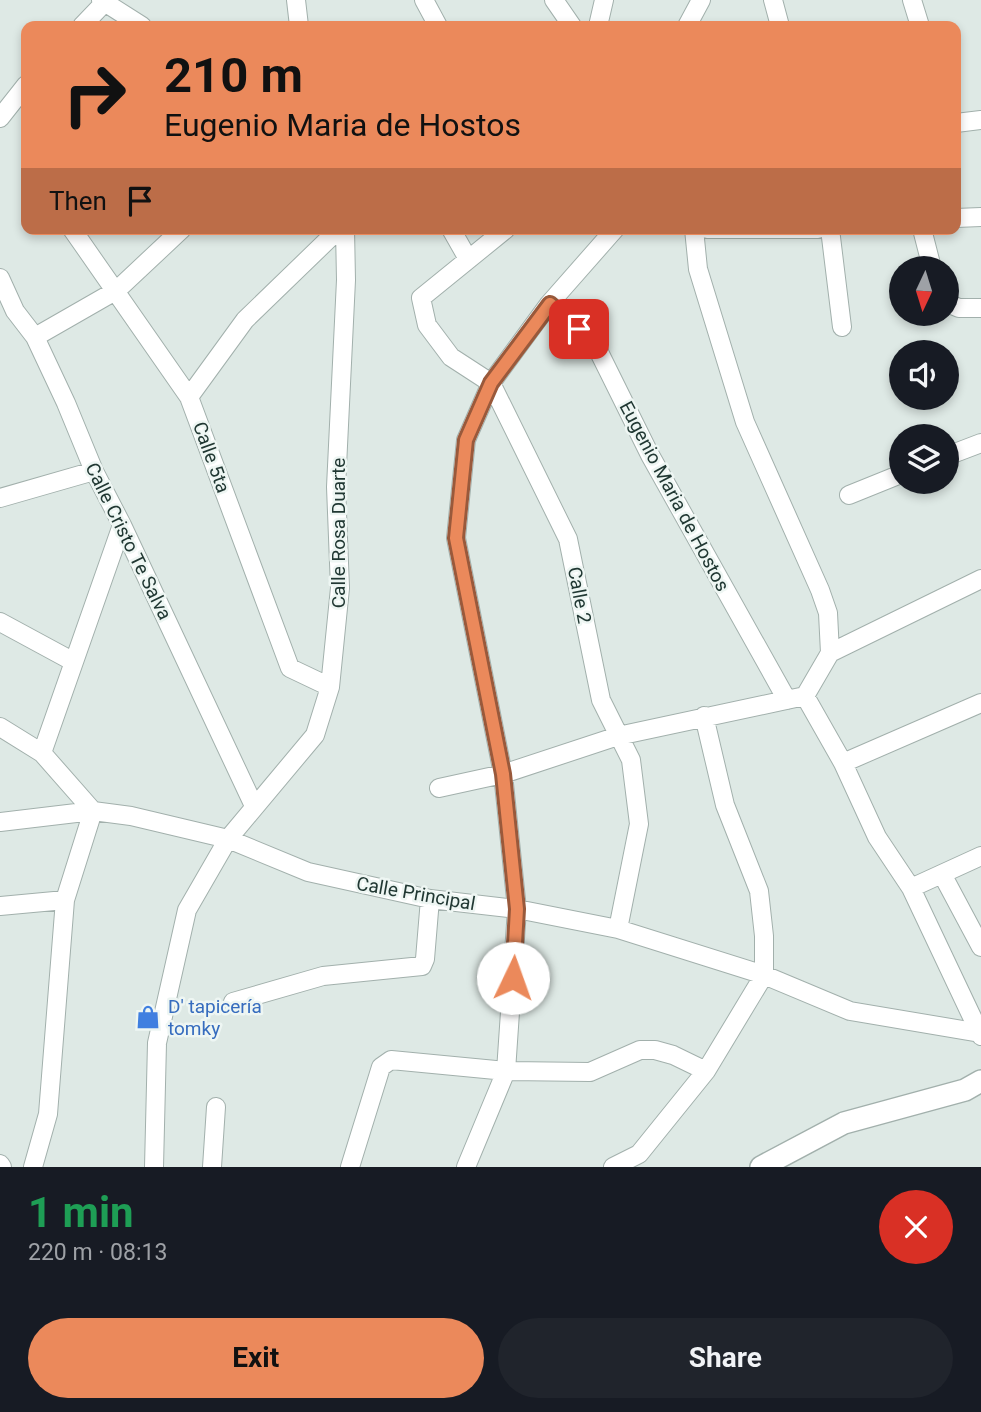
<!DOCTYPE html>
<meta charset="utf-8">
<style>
:root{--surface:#171b24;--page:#20242c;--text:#f1f3f6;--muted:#9ea1a6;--accent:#eb895b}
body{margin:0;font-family:Roboto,sans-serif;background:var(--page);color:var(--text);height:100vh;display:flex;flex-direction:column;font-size:26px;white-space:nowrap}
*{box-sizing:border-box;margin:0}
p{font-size:23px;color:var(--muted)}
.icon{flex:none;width:38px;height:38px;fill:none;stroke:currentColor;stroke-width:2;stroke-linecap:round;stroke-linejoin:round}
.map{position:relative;height:1167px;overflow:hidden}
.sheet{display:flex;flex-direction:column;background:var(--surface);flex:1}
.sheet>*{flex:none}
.top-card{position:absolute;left:21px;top:21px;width:940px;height:214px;border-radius:14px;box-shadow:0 4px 10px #0003;background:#eb895b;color:#111;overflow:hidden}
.needle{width:46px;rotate:184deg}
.controls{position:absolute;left:889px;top:256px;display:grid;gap:14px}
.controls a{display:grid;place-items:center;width:70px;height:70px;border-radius:50%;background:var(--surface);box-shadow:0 4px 10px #0003;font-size:35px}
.pin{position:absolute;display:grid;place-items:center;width:60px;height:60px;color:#fff;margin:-30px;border-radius:14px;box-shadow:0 4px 10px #0006}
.me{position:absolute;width:77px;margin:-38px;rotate:3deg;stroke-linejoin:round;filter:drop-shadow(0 0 5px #0008)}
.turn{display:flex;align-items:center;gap:24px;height:147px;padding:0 28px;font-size:32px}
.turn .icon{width:91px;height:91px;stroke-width:2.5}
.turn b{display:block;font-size:49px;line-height:60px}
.then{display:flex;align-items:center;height:66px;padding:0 28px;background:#0003;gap:14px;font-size:26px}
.round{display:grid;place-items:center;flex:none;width:74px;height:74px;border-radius:37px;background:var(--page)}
.summary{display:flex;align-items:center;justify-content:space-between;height:119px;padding:0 28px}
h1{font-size:42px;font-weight:700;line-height:52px;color:#1e9e55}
.action{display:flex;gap:14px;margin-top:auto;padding:14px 28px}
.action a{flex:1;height:80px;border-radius:42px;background:var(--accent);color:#111;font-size:28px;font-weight:700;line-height:80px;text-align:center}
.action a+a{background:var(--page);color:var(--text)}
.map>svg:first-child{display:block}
</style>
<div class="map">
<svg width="981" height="1167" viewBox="0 0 981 1167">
<rect width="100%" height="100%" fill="#dee9e5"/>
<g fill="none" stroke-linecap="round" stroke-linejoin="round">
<!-- minor casing -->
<g stroke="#a2b0ac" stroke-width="20">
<path id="minor" d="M101,0L142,26
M296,0L299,26
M424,0L438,26
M554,0L572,26
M773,0L780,26
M912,0L920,26
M82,26L104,3
M598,26L604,0
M687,26L701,0
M0,118L26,85
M956,123L981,120
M956,218L981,217
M72,229L189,397L290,668L330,687
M451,229L468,259
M506,229L421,298L427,325L451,357L491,383L568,539L601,700L631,760L639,824L618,929
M694,229L698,269L745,422L820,590L828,613L830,653
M707,229H818
M830,229L842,327
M922,229L932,268
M0,278L15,311L35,337L66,403L94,471L122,525L254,806
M947,303L959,308H981
M549,304L594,342L650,455L787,700
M35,337L117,290L182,229
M189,397L245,320L339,229
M947,456L981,443
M849,495L901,474
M0,498L94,471
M0,622L74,662
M805,696L843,763L877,837L911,888L981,1036
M0,727L42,753L93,811
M42,753L122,525
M843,763L981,703
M439,788L503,774L618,736L805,696L830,653L981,579
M0,822L93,811L131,816L228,839L308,872L430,899L517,909L618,929L764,975L850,1011L980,1033
M942,874L981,947
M911,888L981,856
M0,906L65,900
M233,1002L323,976L422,966L425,959L430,899
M0,1164L2,1167
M33,1167L48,1114L65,900L93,811
M154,1167L157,1043L187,910L228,839L315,735L330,687L340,588L336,487L346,280L345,229
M212,1167L216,1107
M350,1167L381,1067L391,1060L506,1071L590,1072L640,1050H655L673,1055L706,1071
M466,1167L506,1071L517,909L503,774L456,538L466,440L491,383L549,304L615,229
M613,1167L639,1154L706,1071L764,975V936L759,891L725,805L704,716"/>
</g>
<!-- tertiary casing -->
<g stroke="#a2b0ac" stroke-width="24">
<path id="tertiary" d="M761,1167L844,1123L965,1090L981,1081"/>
</g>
<!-- minor -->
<use href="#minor" stroke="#fff" stroke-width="18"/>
<!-- tertiary -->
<use href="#tertiary" stroke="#fff" stroke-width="21"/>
</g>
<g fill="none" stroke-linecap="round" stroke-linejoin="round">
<!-- route casing -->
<g stroke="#99593b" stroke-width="18">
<path id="route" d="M513,978L517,909L503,774L456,538L466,440L491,383L550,304L579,329"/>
</g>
<!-- route -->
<use href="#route" stroke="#eb895b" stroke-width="12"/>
</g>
<!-- icons -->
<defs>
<g id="shop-bare" transform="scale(1.89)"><path d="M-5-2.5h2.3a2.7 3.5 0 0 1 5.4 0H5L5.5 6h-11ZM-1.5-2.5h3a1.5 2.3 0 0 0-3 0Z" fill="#3f7fe0" stroke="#eef6f3" stroke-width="2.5" paint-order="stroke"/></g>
</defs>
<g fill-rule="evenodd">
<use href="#shop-bare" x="148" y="1017"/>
</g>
<g text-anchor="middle" stroke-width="5" stroke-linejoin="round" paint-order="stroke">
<!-- street labels -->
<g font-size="19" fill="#213833" stroke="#eef6f3">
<text transform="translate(212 457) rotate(70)" y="7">Calle 5ta</text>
<text transform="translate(675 496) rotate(62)" y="7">Eugenio Maria de Hostos</text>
<text transform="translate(338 533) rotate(-90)" y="7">Calle Rosa Duarte</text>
<text transform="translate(129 541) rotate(64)" y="7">Calle Cristo Te Salva</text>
<text transform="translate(580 595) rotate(79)" y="7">Calle 2</text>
<text transform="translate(416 893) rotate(10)" y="7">Calle Principal</text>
</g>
<!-- shop labels -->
<g font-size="19" fill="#366cbe" stroke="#eef6f3" text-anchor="start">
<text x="168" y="1013">D' tapicería<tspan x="168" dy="22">tomky</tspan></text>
</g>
</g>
</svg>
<div class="controls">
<a><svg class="needle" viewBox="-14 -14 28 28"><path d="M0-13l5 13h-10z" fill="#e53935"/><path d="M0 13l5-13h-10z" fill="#9ea1a6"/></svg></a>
<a><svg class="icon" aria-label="sound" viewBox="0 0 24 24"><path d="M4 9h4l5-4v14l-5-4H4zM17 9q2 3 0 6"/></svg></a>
<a><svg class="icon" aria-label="layers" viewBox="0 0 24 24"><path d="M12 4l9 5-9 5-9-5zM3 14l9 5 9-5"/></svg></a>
</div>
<div class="pin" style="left:579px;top:329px;background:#d93025"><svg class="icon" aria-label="arrive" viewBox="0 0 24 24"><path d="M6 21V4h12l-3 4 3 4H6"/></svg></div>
<svg class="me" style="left:513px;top:978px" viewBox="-20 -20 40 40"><circle r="19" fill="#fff"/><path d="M0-13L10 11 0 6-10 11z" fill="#eb895b"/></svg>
<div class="top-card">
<div class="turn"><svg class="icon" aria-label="right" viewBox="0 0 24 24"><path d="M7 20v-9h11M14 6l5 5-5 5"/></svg><div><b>210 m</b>Eugenio Maria de Hostos</div></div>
<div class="then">Then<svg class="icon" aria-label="arrive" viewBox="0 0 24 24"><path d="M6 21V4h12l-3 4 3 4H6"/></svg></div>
</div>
</div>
<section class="sheet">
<div class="summary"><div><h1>1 min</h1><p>220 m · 08:13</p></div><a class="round" style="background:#d93025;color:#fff"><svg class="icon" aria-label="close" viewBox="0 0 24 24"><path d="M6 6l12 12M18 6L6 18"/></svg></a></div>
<div class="action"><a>Exit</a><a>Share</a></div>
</section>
